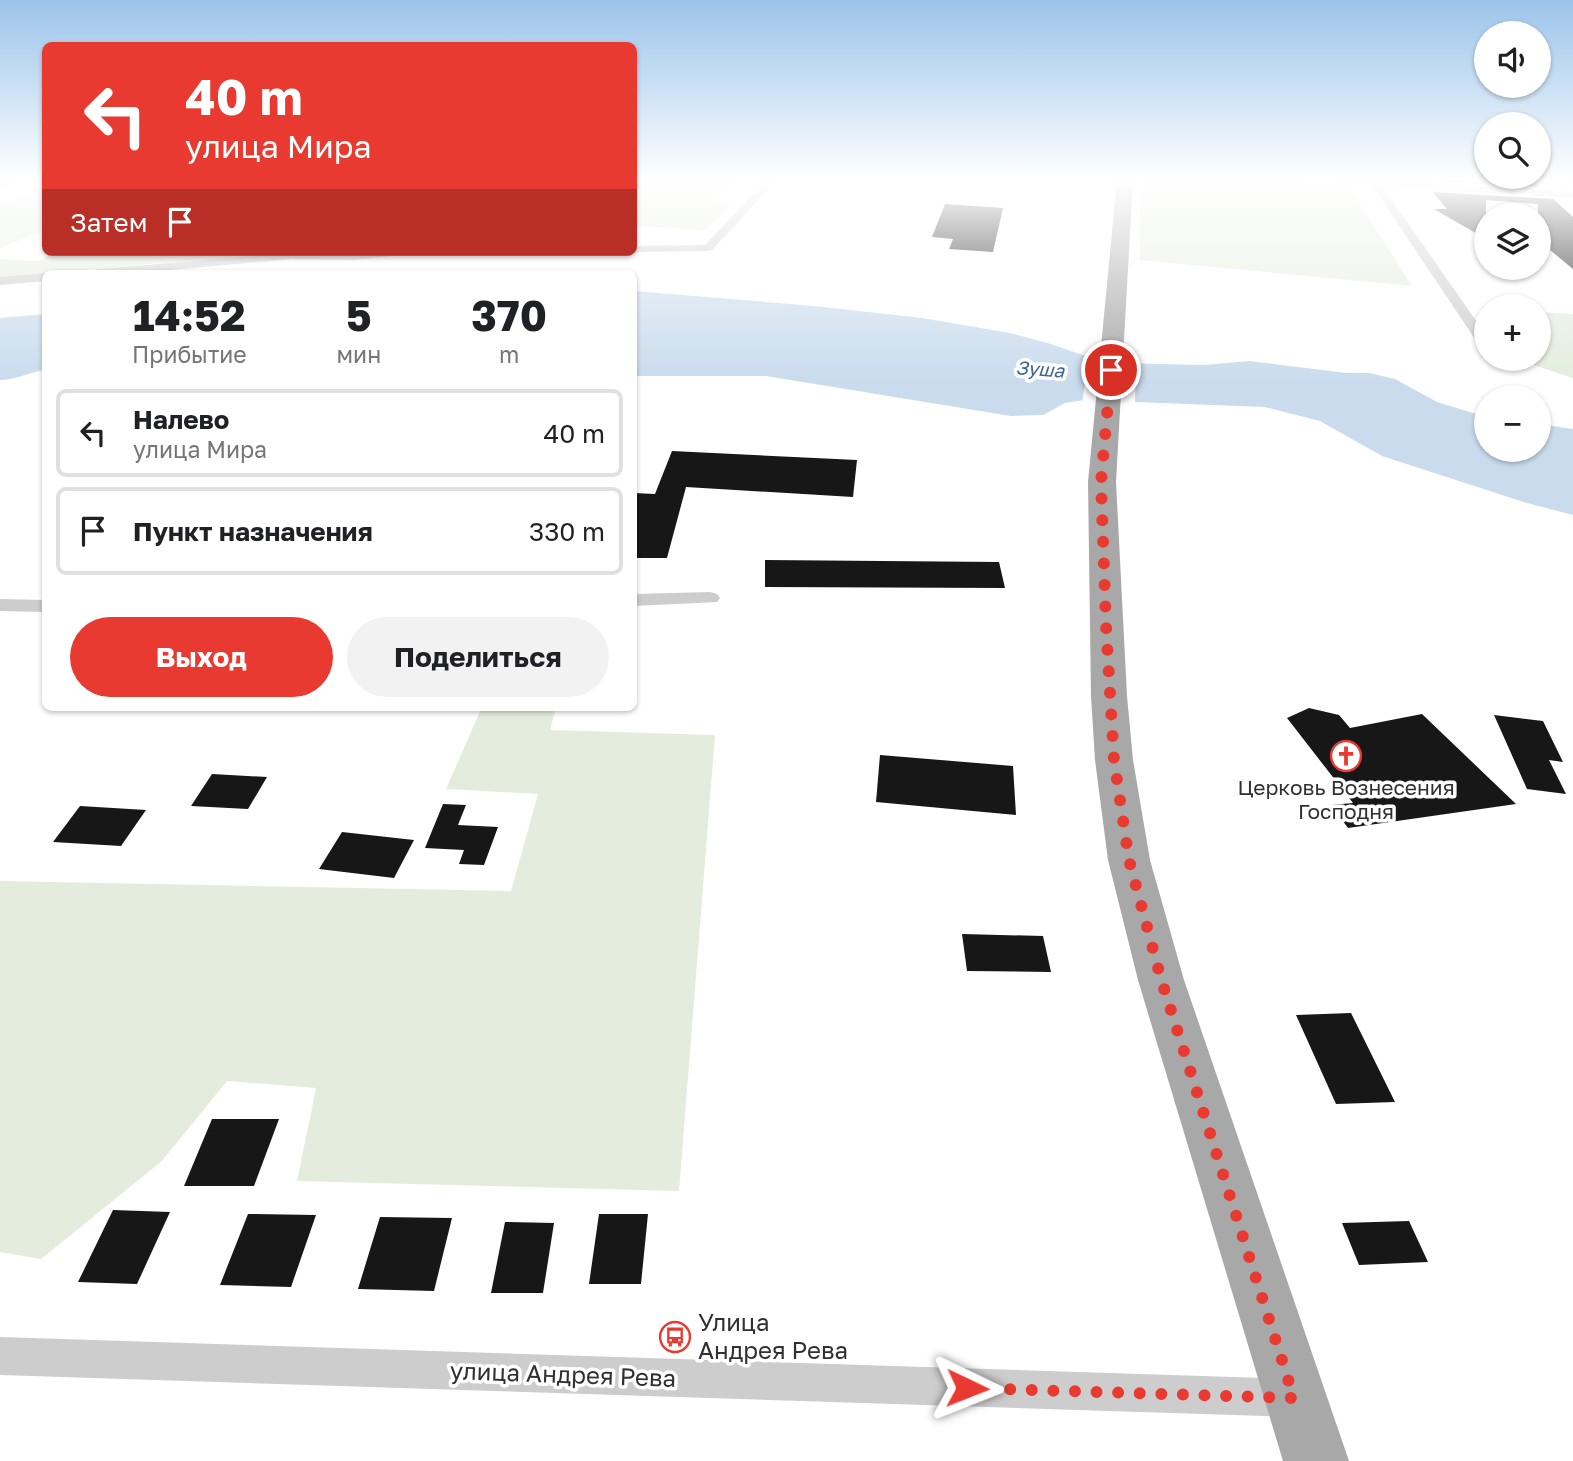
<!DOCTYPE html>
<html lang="ru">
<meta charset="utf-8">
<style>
:root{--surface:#fff;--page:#f2f2f2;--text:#202124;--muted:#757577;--line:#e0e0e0;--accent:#e83a30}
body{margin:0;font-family:"Golos Text",sans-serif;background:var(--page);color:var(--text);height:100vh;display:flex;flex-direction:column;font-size:26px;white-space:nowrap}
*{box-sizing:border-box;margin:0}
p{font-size:23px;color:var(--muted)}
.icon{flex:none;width:38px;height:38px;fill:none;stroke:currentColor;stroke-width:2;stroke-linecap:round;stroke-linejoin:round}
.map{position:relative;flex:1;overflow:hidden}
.panel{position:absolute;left:42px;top:270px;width:595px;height:441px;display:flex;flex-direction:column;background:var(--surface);border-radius:10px;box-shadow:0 2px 5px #0004}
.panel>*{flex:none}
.hud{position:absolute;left:42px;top:42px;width:595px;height:214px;border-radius:10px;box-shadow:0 2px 5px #0004;background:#e83a30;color:#fff;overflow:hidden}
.fabs{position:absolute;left:1474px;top:21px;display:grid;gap:14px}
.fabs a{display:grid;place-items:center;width:77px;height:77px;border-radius:50%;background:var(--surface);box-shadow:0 2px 5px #0004;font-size:35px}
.pin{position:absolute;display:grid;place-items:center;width:60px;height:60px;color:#fff;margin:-30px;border:4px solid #fff;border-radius:50%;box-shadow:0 2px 7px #0007}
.me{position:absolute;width:77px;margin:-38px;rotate:92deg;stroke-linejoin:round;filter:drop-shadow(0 0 5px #0008)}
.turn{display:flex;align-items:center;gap:24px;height:147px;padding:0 28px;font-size:32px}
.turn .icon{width:91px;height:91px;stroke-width:2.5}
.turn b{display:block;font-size:49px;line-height:60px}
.then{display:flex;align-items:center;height:66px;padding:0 28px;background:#0003;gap:14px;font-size:26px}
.eta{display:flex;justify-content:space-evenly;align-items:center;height:119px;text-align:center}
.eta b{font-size:42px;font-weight:700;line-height:49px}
.primary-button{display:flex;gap:14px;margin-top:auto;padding:14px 28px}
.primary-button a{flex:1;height:80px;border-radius:42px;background:var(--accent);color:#fff;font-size:28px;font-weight:700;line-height:80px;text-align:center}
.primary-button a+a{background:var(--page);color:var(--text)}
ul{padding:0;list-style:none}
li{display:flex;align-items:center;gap:21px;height:88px;margin:0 14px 10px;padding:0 14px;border:4px solid var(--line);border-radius:10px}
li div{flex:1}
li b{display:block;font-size:26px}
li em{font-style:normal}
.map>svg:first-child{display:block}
</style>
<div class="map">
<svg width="1573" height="1461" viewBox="0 0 1573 1461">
<rect width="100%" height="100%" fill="#fff"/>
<!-- green -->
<path fill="#e4eddd" d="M634,180H761H739L715,201L732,205L705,230L634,226Z
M1140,180H1271L1348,185L1412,286L1140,260Z
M45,187V230L0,248V205Z
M59,252H266C240,266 205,260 176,262C117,266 58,273 0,278V259L38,261Z
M1538,312L1573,314V378L1516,359H1538Z
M482,707H556L550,730L715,735L679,1191L297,1181L316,1088L227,1081L162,1161L41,1259L0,1252V881L511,891L538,794L446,789Z"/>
<!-- water -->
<path fill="#c9dbed" d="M634,291L814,306L922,318L1010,333L1051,344L1094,359L1117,363L1204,365L1249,361L1346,373H1369L1395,379L1437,402L1486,417V450H1538V424L1573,429V515L1527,503L1382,456L1320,421L1265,407L1084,400L1065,403L1043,415L1011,416L766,376H634Z
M45,314V370C29,372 16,380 0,380V318Z"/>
<!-- pier -->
<path fill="#fff" d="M1089,354L1136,360L1135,406L1082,404Z"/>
<!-- building -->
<path fill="#171717" d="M1423,180H1532L1540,187Z
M1433,192L1553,199L1573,217V269L1538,240V204L1486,200V239L1434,209H1447Z
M945,204L1003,208L993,252L949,249L953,239L932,237Z
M672,451L857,460L853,497L686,487L667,558H634V493L655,494Z
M765,560L999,562L1005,588L765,587Z
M1309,708L1339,715L1350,728L1422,714L1516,804L1348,828L1331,805L1353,803L1287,718Z
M1494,715L1543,721L1563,762L1549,760L1566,794L1527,789Z
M880,755L1013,766L1016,815L876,802Z
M212,774L267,777L248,809L191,806Z
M443,804L466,805L458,825L498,827L484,865L459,864L464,850L425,848Z
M80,806L146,810L121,846L53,842Z
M342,832L414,840L394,878L319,869Z
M962,934L1043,936L1051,972L967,971Z
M1351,1013L1395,1102L1336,1104L1296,1015Z
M212,1119H279L254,1186H184Z
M113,1210L170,1212L137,1284L78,1282Z
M248,1214L316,1215L291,1287L220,1285Z
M599,1214H648L641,1284H589Z
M380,1217L452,1218L434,1291L358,1289Z
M1409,1221L1428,1262L1359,1265L1342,1223Z
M505,1222L554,1223L543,1293H491Z"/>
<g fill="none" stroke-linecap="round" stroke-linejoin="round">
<!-- street -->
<path fill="#cdcdcd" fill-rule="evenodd" d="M12,180H25L0,190V184Z
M767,180H777L712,250L708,251L634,252H633L634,246L705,245Z
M1331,180H1378L1573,192V198L1382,186L1486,335V349L1481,348L1372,185L1336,183Z
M369,252H408L402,255L354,260L292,259L137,273H91L97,269L292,253Z
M46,273V281L0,285V277Z
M1487,359H1501L1502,361L1495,365Z
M710,592L717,594L720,598L717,602L634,606V594Z
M0,599L46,600V612L0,611Z
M0,1337L1294,1379L1308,1384L1313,1398L1308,1412L1294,1417L0,1375Z"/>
<!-- primary -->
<path fill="#a8a8a8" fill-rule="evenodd" d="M1117,180H1133L1116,482L1127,696L1133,760L1150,860L1184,980L1349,1461H1283L1138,980L1108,860L1095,760L1091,696L1088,482Z"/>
</g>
<!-- sky -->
<linearGradient id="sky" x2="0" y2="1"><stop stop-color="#9bc4ea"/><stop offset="0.47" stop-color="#fff"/><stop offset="1" stop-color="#fff" stop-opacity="0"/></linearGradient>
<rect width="1573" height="384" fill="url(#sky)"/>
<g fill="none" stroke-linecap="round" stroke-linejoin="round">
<!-- route -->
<path stroke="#e83a30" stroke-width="12" stroke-dasharray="0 21.6" d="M967,1388L1294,1398L1161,979L1129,860L1114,760L1106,625L1101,482L1111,370"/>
</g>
<!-- icons -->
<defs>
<g id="church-ring" transform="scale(1.575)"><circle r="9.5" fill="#fff" stroke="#e83a30" stroke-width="1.5"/><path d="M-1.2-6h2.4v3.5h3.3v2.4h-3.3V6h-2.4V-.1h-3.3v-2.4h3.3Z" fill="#e83a30"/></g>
<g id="bus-ring" transform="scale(1.575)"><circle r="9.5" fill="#fff" stroke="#e83a30" stroke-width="1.5"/><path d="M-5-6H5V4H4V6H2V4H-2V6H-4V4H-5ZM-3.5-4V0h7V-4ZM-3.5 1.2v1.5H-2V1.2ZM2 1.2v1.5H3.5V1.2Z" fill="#e83a30"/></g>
</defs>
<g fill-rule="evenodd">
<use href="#church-ring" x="1346" y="756"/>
<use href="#bus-ring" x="675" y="1337"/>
</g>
<g text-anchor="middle" stroke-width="7" stroke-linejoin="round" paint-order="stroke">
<!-- far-water labels -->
<g font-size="19" font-style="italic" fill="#3c6693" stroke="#fff">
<text transform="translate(1040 369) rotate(4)" y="7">Зуша</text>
</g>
<!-- poi labels -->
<g font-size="21" fill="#303030" stroke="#fff">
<text x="1346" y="795">Церковь Вознесения<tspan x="1346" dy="24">Господня</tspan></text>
</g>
<!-- near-poi labels -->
<g font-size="24" fill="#303030" stroke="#fff" text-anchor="start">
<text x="698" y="1331">Улица<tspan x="698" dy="28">Андрея Рева</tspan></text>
</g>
<!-- near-street labels -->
<g font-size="24" fill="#303030" stroke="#fff">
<text transform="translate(563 1375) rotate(2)" y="8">улица Андрея Рева</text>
</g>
</g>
</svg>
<div class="fabs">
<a><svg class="icon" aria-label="sound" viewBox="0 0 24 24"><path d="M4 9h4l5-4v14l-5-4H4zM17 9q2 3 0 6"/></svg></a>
<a><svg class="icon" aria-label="search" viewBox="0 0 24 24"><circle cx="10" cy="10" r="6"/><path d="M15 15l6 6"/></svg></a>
<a><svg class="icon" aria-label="layers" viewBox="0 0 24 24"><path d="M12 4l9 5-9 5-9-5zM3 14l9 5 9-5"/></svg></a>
<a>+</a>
<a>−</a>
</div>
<div class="pin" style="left:1111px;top:370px;background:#d93025"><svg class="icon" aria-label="arrive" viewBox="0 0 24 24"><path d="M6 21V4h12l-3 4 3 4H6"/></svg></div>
<svg class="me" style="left:967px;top:1388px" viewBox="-20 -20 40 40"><path d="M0-17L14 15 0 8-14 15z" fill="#e83a30" stroke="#fff" stroke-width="4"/></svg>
<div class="hud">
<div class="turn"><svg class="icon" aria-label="left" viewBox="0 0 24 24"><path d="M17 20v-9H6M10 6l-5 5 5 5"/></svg><div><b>40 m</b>улица Мира</div></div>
<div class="then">Затем<svg class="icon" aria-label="arrive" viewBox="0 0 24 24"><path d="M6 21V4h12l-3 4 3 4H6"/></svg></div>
</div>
<section class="panel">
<div class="eta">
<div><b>14:52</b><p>Прибытие</p></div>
<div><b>5</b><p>мин</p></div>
<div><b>370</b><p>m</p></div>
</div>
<ul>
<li><svg class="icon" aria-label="left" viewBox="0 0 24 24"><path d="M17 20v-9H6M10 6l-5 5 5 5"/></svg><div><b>Налево</b><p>улица Мира</p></div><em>40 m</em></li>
<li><svg class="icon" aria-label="arrive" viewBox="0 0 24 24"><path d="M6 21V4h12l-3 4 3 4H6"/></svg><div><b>Пункт назначения</b></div><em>330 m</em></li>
</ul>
<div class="primary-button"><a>Выход</a><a>Поделиться</a></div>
</section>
</div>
